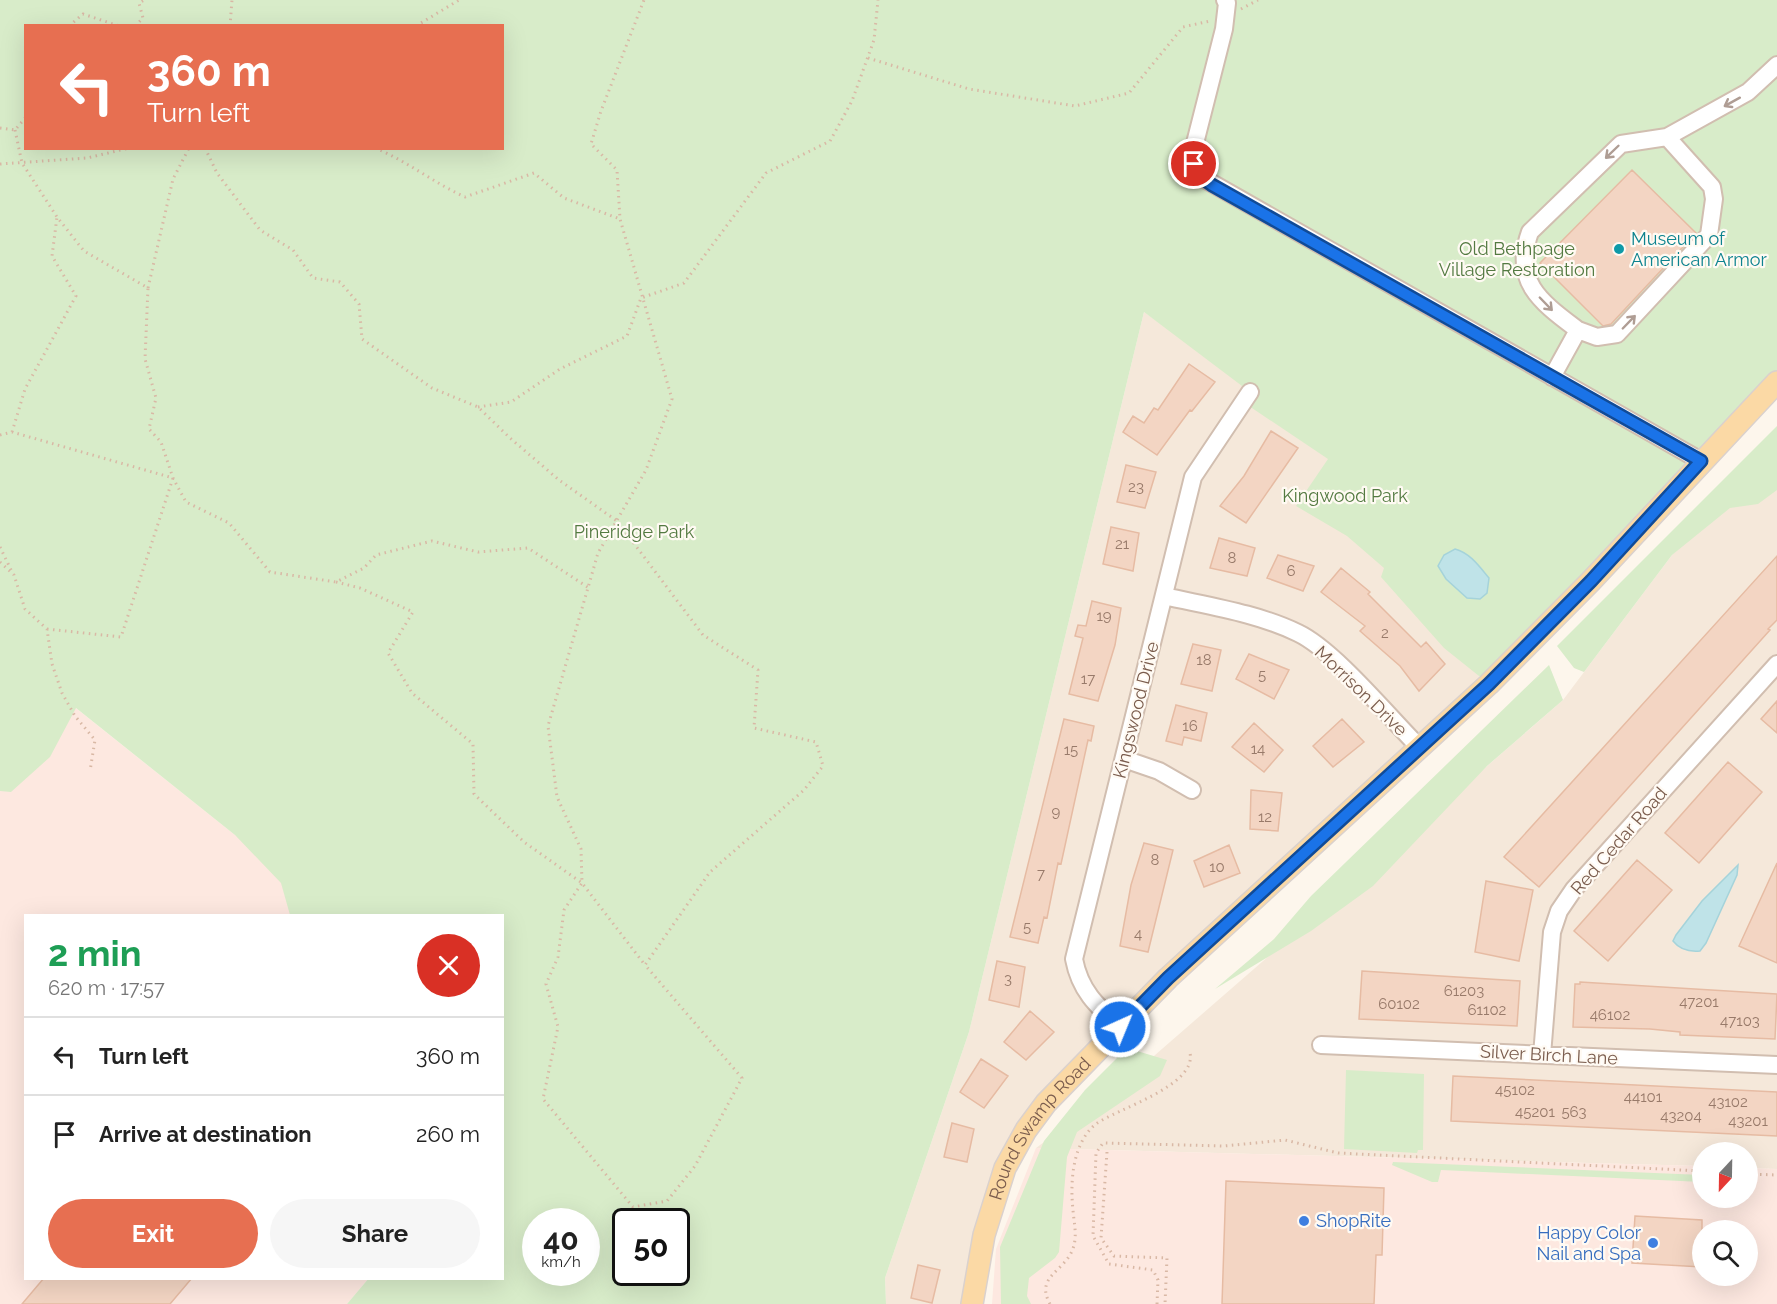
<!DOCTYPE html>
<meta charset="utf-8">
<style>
:root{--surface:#fff;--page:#f6f6f6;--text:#222;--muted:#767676;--line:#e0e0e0;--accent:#e76f51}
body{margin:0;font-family:Raleway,sans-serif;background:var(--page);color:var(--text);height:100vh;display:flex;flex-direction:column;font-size:22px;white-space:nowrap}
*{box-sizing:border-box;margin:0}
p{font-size:20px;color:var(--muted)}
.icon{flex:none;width:33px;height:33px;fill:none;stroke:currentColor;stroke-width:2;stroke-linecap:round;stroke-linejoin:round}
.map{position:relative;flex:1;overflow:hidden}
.drawer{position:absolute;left:24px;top:914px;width:480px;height:366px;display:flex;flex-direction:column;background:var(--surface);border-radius:0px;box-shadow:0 6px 24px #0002}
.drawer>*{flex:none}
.guide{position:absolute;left:24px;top:24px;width:480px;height:126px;border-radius:0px;box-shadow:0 6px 24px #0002;background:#e76f51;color:#fff;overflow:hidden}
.needle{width:39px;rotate:202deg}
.controls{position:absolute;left:1692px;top:1142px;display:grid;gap:12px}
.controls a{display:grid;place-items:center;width:66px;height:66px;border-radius:50%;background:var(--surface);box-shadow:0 6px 24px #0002;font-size:30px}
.speed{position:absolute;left:522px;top:1208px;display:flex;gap:12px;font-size:30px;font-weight:700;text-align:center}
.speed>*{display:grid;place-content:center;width:78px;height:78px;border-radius:50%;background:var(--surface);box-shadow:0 6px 24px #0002;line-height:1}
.speed small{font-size:15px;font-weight:400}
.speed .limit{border:3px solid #111;border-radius:9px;background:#fff;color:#111}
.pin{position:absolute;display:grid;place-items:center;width:51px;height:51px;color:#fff;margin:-26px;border:3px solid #fff;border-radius:50%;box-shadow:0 2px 6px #0007}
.me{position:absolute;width:66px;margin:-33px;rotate:44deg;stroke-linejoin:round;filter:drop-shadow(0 0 4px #0008)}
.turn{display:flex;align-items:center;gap:21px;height:126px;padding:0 24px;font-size:27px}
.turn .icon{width:78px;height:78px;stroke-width:2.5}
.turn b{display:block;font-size:42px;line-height:51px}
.round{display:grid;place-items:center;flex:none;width:63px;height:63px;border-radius:32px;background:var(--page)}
.overview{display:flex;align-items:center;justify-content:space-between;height:102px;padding:0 24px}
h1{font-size:36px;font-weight:700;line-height:45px;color:#1e9e55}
.action{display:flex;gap:12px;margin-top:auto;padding:12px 24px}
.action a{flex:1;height:69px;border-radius:36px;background:var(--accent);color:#fff;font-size:24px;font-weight:700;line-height:69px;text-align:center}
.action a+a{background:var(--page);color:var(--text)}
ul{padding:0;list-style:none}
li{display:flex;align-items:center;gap:18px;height:78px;padding:0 24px;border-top:2px solid var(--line)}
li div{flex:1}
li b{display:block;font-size:22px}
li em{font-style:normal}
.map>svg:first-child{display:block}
</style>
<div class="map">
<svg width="1777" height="1304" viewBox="0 0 1777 1304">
<rect width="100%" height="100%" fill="#fdf6ec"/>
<!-- residential -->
<path fill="#f5e8da" d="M1144,312L1426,511L1479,676L1489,684L1168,978L1015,1148L976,1304H886L885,1278L969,1032Z
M1777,446V1169L1748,1168V1152H1702V1166L1036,1148L1116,1089L1563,700L1672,555Z"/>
<!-- commercial -->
<path fill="#fde8e0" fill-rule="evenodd" d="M72,705L295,883L304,915H26V1278H369L347,1304H0V769Z
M1036,1148L1702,1166V1197H1748V1168L1777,1169V1304H992L996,1249ZM1702,1230H1748V1275H1702Z"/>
<!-- green -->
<path fill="#d8ecc9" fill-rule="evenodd" d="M0,0H1777V371L1566,602L1558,598L1489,684L1444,648L1381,577L1384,568L1347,536L1296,506L1328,459L1243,402L1250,392L1144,312L969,1032L885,1278L886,1304H347L369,1278H502V915H290L281,883L235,835L76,708L50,757L11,792L0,791ZM26,26H502V148H26ZM536,1221H586V1272H536ZM626,1221H676V1272H626Z
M1777,426V490L1758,504L1730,508L1672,555L1584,672L1574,668L1557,646Z
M1549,665L1563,700L1487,766L1373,886L1311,931L1215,989L1274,939L1311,896Z
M1127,1048L1167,1060L1160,1076L1077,1132L1067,1157L1059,1252L1055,1258L1029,1278L1027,1296L1031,1304H1001L1000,1247L1044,1141L1085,1090Z
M1346,1070L1424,1074L1423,1150H1418L1417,1153L1344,1149Z
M1393,1162L1702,1175V1182L1441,1170L1438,1182H1432L1392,1165Z"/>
<!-- water -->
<path fill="#bfe3e8" stroke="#a5d3da" stroke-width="1.5" d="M1455,549C1470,553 1479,566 1489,578L1487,593L1480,599L1467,598L1446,579L1438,566L1444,555Z
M1738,865L1737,875L1706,943L1700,951C1689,952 1680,950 1673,941L1676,935L1702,901Z"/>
<!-- building -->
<path fill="#f3d5c3" stroke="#e6bba3" stroke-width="1.5" d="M1632,170L1696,233L1611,324L1603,326L1540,263Z
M1189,364L1215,382L1192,411L1190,410L1157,455L1123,432L1133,416L1144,423L1154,408L1158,410Z
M1271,431L1298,448L1246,523L1220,506L1244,476Z
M1126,465L1156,472L1145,508L1117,502Z
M1111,527L1139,533L1133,571L1103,564Z
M1219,538L1255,548L1247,576L1210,568Z
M1278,555L1314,566L1303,591L1267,578Z
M1777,556V620L1768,629L1770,630L1539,887L1504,857Z
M1341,568L1370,592L1368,594L1421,647L1426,642L1445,664L1419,691L1400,666L1360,631L1365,626L1321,592Z
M1092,601L1121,608L1115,645L1098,701L1069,694L1083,638L1075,636L1078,625L1086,626Z
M1193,644L1221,650L1212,691L1181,684Z
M1249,654L1289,670L1274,699L1236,679Z
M1777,701V733L1761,719Z
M1176,705L1207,713L1201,741L1184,737L1182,745L1166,741Z
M1064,719L1094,726L1091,741L1088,740L1061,864L1058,863L1047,918L1044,917L1038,943L1010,937Z
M1342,719L1364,742L1333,767L1313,746Z
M1254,723L1283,750L1264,772L1232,747Z
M1728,762L1762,792L1699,863L1665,833Z
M1251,790L1282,793L1278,831L1250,829Z
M1144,843L1173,850L1148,952L1120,946L1131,885Z
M1229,845L1240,873L1204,887L1194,861Z
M1637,860L1672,890L1608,961L1574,931Z
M1777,863V963L1739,946Z
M1486,881L1533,890L1519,961L1475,952Z
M997,961L1025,967L1019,1007L989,1000Z
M1362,971L1520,981L1517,1026L1359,1019Z
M1580,982L1777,994L1775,1039L1680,1035V1032L1650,1029L1573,1027L1575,984H1580Z
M1030,1011L1054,1032L1026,1060L1004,1042Z
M981,1059L1008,1076L984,1108L960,1092Z
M1453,1076L1777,1092V1136L1451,1121Z
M952,1123L974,1129L967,1162L944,1157Z
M1226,1181L1384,1188L1382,1255H1376L1374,1304H1222Z
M1635,1216L1702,1220V1267L1632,1263Z
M918,1265L940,1270L932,1303L911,1298Z
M44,1278H192L170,1304H22Z"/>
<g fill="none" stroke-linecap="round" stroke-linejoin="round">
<!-- minor casing -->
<g stroke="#d1beb0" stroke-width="20">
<path id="minor" d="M1225,0L1227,3L1224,29L1193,151V164L1201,177L1701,461
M1578,330L1597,337L1617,334L1709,235L1714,199L1712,187L1667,137
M1552,377L1578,330C1541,302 1512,282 1530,232L1621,144L1667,137L1748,92L1777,65
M1164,596C1208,606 1257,613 1298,633C1334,650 1389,717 1419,747
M1124,759L1159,771L1192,790
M1120,1027C1097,1006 1080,991 1074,959L1193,477L1250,392
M1321,1045L1777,1065
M1542,1055L1552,932L1559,911L1574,889L1777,664"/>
</g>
<!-- major casing -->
<g stroke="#dad1cd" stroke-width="24">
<g id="major">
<path id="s1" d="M972,1304L984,1235L1005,1168L1026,1130L1046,1103L1168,978L1489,684L1591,581L1777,382"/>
</g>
</g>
<!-- path -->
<path stroke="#d9b8a5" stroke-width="3" stroke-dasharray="1.5 4.5" stroke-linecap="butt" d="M1241,9L1258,0
M69,26L83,14L119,26
M135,26L143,18L139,3L144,0
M230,26L232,0
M416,26L459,0
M868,58L969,89L1075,106L1129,93L1183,27L1210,21
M0,128L15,130L26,117
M15,130L22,163L57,217L84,251L148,288L145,359L156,398L149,429L161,442L173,478L186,502L229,523L270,572L336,582L364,568L376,555L432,541L478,552L528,548L589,588
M205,148L217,173L260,230L293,250L313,278L340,282L359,304L362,339L432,388L478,407L510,438L559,480L617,521L703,635L758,670L754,728L816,742L823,766L804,790L710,872L645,965L742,1078L695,1166L667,1201L633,1207L543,1099L558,1027L546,984L558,957L564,910L582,883L581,849L557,797L548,726L598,553L646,470L672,399L620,219L617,170L591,144L601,111L644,0
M375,148C407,161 434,183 465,197L534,173L564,198L620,219
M0,164L87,158L129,148
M148,288L173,179L189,148
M478,407L511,402L560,369L627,336L641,298L684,283L766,173L830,141L852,101L874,40L878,0
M12,432L25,389L76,296L52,256L57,217
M0,435L12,432L173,478L121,637L47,629
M0,547L13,574
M0,562L14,575L25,609L47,629L52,664L62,693L75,716L95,740L90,771
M336,582L360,588L413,612L388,653L412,693L473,744L474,794L524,842L582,883L645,965
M1107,1152L1101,1238L1114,1256L1167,1258L1165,1304
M1748,1174L1777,1175
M1050,1304C1035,1277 1063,1272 1072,1251C1078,1237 1074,1224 1073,1210C1070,1183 1072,1143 1096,1124C1116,1109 1197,1086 1190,1053
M1157,1304L1158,1280L1153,1270L1109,1264L1093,1236L1096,1153L1103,1143L1224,1146L1285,1140L1338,1153L1702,1171"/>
<!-- minor -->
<use href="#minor" stroke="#fff" stroke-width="16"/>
<!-- major -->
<use href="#major" stroke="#fbd9a5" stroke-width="21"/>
</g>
<!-- one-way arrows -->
<defs><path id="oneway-shaft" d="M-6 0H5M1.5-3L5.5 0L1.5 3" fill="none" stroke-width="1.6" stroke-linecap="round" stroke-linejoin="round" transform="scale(1.5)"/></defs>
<g stroke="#af9d94">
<use href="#oneway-shaft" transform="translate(1732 102) rotate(151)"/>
<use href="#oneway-shaft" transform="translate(1612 152) rotate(136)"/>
<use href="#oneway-shaft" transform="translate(1546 304) rotate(46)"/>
<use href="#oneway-shaft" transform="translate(1629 322) rotate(-46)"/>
</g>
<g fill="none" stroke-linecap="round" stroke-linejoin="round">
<!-- route casing -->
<g stroke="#114b97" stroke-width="15">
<path id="route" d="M1120,1027L1168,978L1489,684L1591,581L1701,461L1212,185L1201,177L1194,164"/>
</g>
<!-- route -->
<use href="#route" stroke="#1a73e8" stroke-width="10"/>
</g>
<!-- markers -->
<circle fill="#0f9aa8" stroke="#fffaf3" stroke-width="2" cx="1619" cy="249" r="6"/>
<g fill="#3f7fe0" stroke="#fffaf3" stroke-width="2">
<circle cx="1304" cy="1221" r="6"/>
<circle cx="1653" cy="1243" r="6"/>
</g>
<g text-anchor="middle" stroke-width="4.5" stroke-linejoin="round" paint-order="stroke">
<!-- number labels -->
<g font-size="15" fill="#987a6a">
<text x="1136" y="492">23</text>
<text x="1122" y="549">21</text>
<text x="1232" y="563">8</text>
<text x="1291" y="576">6</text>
<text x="1104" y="621">19</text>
<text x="1385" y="638">2</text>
<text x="1204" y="665">18</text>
<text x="1262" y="680">5</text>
<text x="1088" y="684">17</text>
<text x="1190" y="731">16</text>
<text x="1258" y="754">14</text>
<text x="1071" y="755">15</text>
<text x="1056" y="817">9</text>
<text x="1265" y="822">12</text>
<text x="1155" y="865">8</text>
<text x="1217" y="872">10</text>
<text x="1041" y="879">7</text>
<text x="1027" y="932">5</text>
<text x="1138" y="939">4</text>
<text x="1008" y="984">3</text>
<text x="1464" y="996">61203</text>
<text x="1699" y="1007">47201</text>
<text x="1399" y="1009">60102</text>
<text x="1487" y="1015">61102</text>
<text x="1610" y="1020">46102</text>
<text x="1740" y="1026">47103</text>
<text x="1515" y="1095">45102</text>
<text x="1643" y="1102">44101</text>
<text x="1728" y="1107">43102</text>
<text x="1535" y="1117">45201</text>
<text x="1574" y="1117">563</text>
<text x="1681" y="1121">43204</text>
<text x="1748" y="1126">43201</text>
</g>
<!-- culture labels -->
<g font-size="18" fill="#0d838f" stroke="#fffaf3" text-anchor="start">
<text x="1631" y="245">Museum of<tspan x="1631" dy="21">American Armor</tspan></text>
</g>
<!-- park labels -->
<g font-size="18" fill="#537a41" stroke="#fffaf3">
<text x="1517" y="255">Old Bethpage<tspan x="1517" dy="21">Village Restoration</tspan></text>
<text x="1345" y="502">Kingwood Park</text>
<text x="634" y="538">Pineridge Park</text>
</g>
<!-- street labels -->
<g font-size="18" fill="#7a5c4d" stroke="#fffaf3">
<text transform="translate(1361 691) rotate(44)" y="6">Morrison Drive</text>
<text transform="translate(1136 710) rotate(-76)" y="6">Kingswood Drive</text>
<text transform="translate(1619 841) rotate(-49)" y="6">Red Cedar Road</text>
<text transform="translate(1549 1055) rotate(3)" y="6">Silver Birch Lane</text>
<text dy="6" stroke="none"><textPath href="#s1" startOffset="192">Round Swamp Road</textPath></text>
</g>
<!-- shop labels -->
<g font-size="18" fill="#366cbe" stroke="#fffaf3" text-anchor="start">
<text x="1316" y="1227">ShopRite</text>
<text x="1641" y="1239" text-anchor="end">Happy Color<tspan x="1641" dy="21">Nail and Spa</tspan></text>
</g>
</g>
</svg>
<div class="controls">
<a><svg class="needle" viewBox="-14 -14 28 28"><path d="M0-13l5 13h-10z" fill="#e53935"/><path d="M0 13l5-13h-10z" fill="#767676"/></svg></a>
<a><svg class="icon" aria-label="search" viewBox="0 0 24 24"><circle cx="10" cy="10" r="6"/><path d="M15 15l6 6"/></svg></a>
</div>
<div class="speed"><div>40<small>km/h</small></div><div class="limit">50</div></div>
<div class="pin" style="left:1194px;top:164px;background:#d93025"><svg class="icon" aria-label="arrive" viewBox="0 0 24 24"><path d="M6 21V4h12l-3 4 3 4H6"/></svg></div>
<svg class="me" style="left:1120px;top:1027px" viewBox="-20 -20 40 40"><circle r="17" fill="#1a73e8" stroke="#fff" stroke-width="3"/><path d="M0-11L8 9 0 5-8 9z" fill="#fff"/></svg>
<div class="guide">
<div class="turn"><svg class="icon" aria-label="left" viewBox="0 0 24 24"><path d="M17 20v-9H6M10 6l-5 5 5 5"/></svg><div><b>360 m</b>Turn left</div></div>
</div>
<section class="drawer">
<div class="overview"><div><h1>2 min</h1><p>620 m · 17:57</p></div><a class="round" style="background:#d93025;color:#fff"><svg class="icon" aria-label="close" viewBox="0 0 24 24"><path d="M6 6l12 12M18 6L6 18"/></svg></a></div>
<ul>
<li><svg class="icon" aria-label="left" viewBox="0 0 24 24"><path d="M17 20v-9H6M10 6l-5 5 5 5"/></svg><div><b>Turn left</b></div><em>360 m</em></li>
<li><svg class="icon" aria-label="arrive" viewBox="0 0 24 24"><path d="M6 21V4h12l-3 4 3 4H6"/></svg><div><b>Arrive at destination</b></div><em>260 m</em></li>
</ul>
<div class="action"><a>Exit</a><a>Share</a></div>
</section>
</div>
